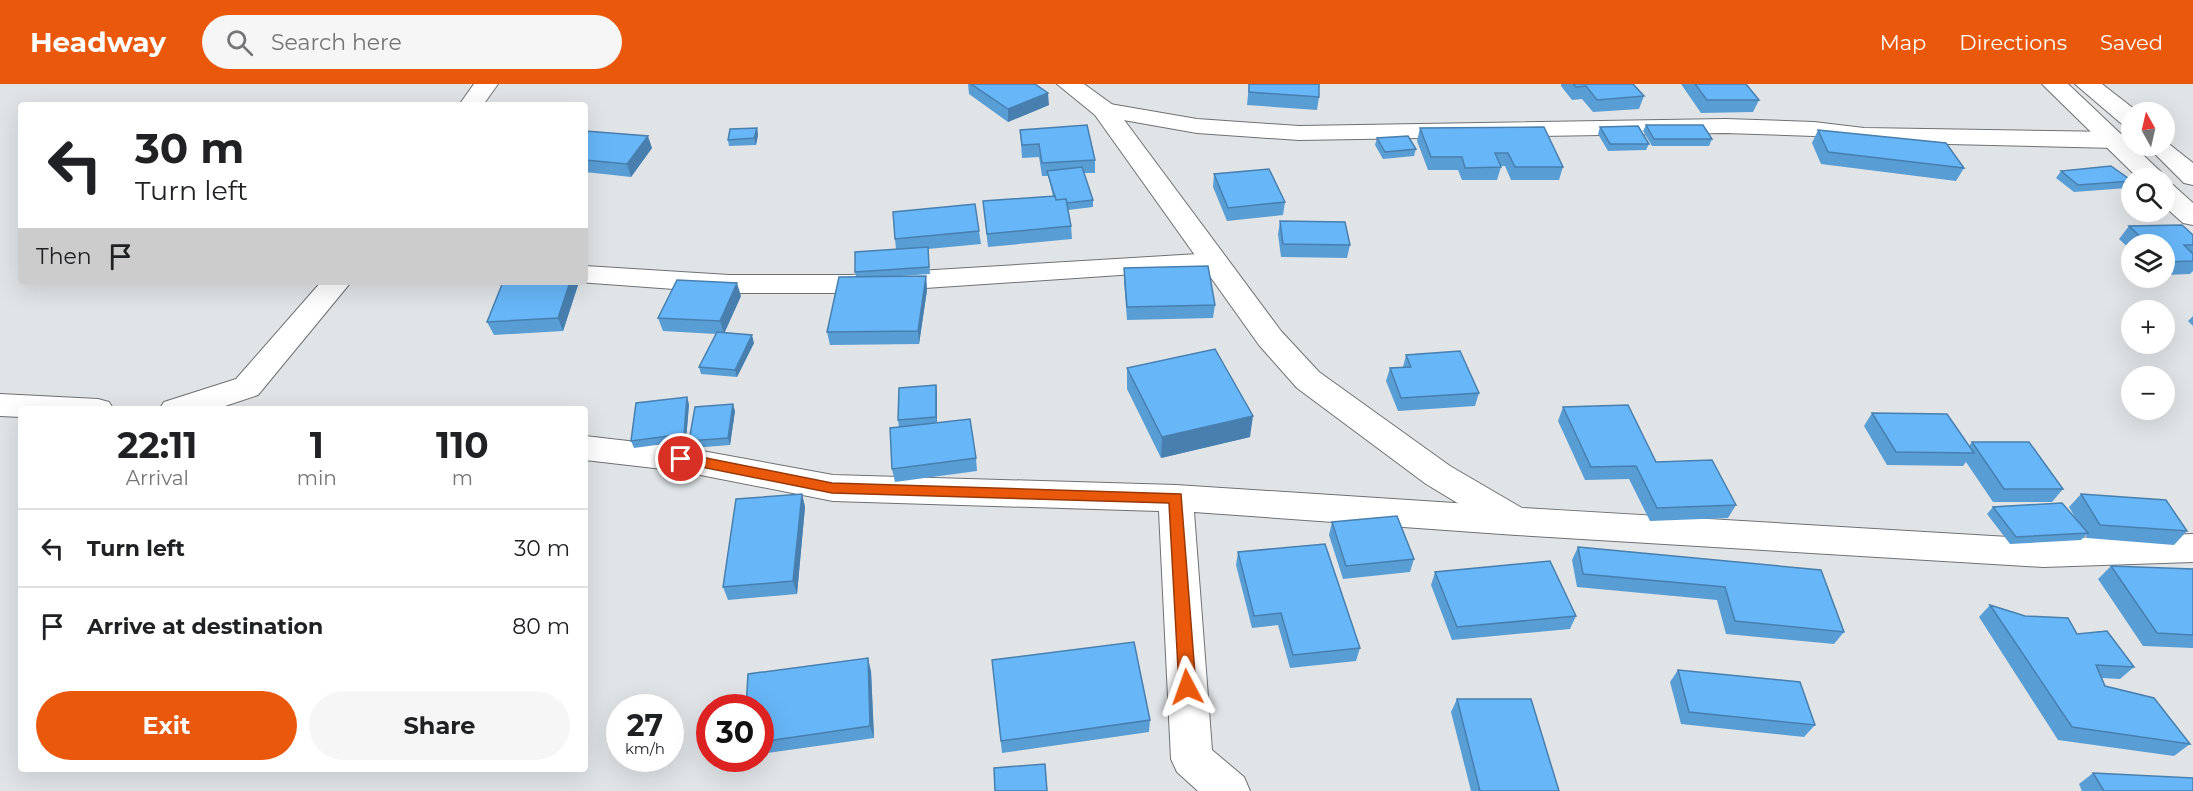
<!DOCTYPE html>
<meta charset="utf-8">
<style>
:root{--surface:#fff;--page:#f6f6f6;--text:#202124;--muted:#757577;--line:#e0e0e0;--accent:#ea580c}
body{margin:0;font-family:Montserrat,sans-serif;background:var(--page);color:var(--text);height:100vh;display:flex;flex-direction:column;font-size:22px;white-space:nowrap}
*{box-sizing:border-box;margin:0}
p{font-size:20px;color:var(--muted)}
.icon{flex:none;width:33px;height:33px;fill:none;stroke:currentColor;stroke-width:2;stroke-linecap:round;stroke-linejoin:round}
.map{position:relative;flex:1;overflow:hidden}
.drawer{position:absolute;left:18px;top:322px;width:570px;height:366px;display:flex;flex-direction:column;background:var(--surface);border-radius:6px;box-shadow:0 6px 24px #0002}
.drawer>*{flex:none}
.guide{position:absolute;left:18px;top:18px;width:570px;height:183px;border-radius:6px;box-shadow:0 6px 24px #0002;background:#fff;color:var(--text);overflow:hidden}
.needle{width:39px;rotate:352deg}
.fabs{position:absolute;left:2121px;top:18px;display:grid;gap:12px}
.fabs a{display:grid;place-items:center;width:54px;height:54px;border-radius:50%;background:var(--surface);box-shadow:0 6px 24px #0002;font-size:30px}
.speed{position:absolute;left:606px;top:610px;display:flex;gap:12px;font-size:30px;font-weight:700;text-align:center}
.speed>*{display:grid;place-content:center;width:78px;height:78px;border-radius:50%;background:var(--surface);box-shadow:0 6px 24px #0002;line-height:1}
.speed small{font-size:15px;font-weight:400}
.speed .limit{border:9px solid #d22;background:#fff;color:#111}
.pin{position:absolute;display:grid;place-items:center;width:51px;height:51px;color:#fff;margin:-26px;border:3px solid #fff;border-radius:50%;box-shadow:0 2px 6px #0007}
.me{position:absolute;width:66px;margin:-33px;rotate:356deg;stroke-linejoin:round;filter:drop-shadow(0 0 4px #0008)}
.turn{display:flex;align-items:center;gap:21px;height:126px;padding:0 18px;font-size:27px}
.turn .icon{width:78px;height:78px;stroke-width:2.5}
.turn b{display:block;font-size:42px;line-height:51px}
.then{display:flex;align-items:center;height:57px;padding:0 18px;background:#0003;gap:12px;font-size:22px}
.eta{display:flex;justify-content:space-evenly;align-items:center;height:102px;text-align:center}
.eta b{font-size:36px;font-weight:700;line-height:42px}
.primary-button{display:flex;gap:12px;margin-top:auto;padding:12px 18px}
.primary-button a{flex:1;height:69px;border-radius:36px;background:var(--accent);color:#fff;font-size:24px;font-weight:700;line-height:69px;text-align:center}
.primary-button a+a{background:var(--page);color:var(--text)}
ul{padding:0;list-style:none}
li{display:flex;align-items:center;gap:18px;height:78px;padding:0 18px;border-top:2px solid var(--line)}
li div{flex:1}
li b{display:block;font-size:22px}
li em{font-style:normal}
header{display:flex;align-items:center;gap:36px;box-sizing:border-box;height:84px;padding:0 30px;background:var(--accent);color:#fff}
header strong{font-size:28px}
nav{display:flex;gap:33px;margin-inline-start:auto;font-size:21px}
.search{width:420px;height:54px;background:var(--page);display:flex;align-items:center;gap:15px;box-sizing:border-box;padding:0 21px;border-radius:33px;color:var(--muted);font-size:22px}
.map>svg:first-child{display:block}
</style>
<header>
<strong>Headway</strong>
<div class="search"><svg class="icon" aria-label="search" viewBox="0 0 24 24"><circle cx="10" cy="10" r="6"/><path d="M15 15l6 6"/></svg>Search here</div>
<nav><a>Map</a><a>Directions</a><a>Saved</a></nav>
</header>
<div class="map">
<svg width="2193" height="707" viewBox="0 0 2193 707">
<rect width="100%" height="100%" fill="#e0e4e7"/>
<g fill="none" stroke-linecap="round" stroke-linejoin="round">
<!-- minor casing -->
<g stroke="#6e7174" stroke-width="2">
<path id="minor" d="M474,0H498L483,21H459Z
M1104,19L1197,35L1299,42L1725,35L1814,38L1864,44L2115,48L2124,51L2128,56L2124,61L2115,64L1864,58L1814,52L1725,49L1299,56L1197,49L1095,31L1092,26L1095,21Z
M1215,169L1225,172L1229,178L1225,184L851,209H729L578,198H585V182L729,191H851Z
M321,198H351L258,311L213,326H159L164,318L236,295Z
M0,310L98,315L109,318L114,326H21V333L0,332Z
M585,352L680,363L833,391L1176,401L1516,423L1528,427L1534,437L1528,447L1516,451L1194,428L1212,666L1244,693L1250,707H1198L1177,688L1171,675L1159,427L833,417L680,387L585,376Z"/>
</g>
<!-- tertiary casing -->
<g stroke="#6e7174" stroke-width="2">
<path id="tertiary" d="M1057,0H1084L1113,21L1281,247L1319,288L1450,382L1522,424L2043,455L2193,450V478L2043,483L1516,451L1504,447L1426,400L1297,304L1259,261L1095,31Z"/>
</g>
<!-- secondary casing -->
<g stroke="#6e7174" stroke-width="2">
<path id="secondary" d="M2042,0H2068L2161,88L2165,94L2164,95L2138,94Z
M2075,0H2102L2138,28H2132V43L2123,41Z
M2164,56L2193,79V101L2184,99L2147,62H2164Z
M2164,99L2173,101L2193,119V141L2183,139L2164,122Z"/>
</g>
<!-- minor -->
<use href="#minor" fill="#fff" fill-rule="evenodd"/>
<!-- tertiary -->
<use href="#tertiary" fill="#fff" fill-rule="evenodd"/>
<!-- secondary -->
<use href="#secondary" fill="#fff" fill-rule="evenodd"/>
</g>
<!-- wall -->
<path fill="#599dd5" d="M968,0H1035L1049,21L1008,38L969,10Z
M1249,0L1319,13L1317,26L1247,21Z
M1561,0H1633L1644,12L1639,25L1593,28L1582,15L1572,16L1561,2Z
M1681,0H1746L1759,16L1753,28L1701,29Z
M1646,41L1712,55L1709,62H1652L1643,47Z
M1600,43L1649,60L1646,66L1608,67L1598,50Z
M757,44L758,51L756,61L729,62L728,56Z
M1420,44L1563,83L1559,96H1511L1505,82H1500L1501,83L1497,96H1462L1458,86H1428L1417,57Z
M1020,46L1095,76V89H1084L1093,116V123L1068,126L1071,142L1072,155L988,163L983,117L1053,112L1048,92H1042L1039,73L1022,74Z
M1818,46L1964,84L1956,97L1821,80L1812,59Z
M585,47L652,64L631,93L585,88Z
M1377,54L1416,65L1414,72L1383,75L1375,61Z
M2061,87L2132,97L2127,104L2074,108L2056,94Z
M1214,90L1285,118L1283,131L1227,137L1213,103Z
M1280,137L1350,161L1347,174L1281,173L1278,150Z
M2129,142L2193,151V187L2190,190L2164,191V160H2132V167L2119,155Z
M979,147L981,160L928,165L930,190L886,193L926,192L927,206L919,260L830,261L827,248L856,193L855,188L896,165L895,155Z
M1124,184L1215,221L1213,234L1127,236L1124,197Z
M579,198L563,247L494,251L487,238Z
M741,212L724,249L754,259L737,293L701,290L699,283L716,250L663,247L658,234Z
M2193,232V242L2188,237Z
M1406,271L1479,309L1475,322L1398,327L1386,297L1390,284L1403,283Z
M1127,284L1250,353L1161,374L1127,305Z
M937,308V339L976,374L977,387L895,398L892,385L899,343L898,336Z
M689,320L686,357L634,364L631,357Z
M1563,323L1656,378L1736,421L1728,434L1650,437L1629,395L1585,396L1558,337Z
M735,327L730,361L692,364L689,357Z
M1872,329L1969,362L1972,358L2063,405L2052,418H1993L1966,378L1963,382L1887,381L1864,342Z
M802,410L805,423L797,510L728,516L723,503Z
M2081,410L2187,447L2174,461L2087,454L2086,451L2081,456L2010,460L1987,430L1993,423L2076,435L2069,423Z
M1332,438L1414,475L1410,488L1343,495L1329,451Z
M1578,463L1821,486L1844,548L1834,560L1726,550L1717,516L1577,503L1572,476Z
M1238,468L1360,564L1356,577L1290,584L1278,541L1252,544L1236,481Z
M2111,482L2193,485V564L2143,562L2098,495Z
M1435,488L1576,532L1570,545L1452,556L1431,501Z
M1990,521L2077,550L2134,583L2120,595L2102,594L2105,602L2190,660L2174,672L2058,656L1979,533Z
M992,576L1150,636L1149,648L1002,669Z
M1678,586L1815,641L1804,653L1681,640L1670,598Z
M871,587L874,654L760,670V624Z
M1457,615L1559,707H1471L1451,628Z
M2093,689L2193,707H2082L2079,700Z"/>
<!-- shaded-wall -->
<path fill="#487fae" d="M1048,9L1049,21L1008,38V25Z
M757,44L758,51L756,61L754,54Z
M648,52L652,64L631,93L627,80Z
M926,192L927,206L919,260L918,247Z
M570,198H579L563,247L558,234Z
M737,199L741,212L724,250L720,237Z
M752,251L754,259L737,293L735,286Z
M936,301L937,308V340L936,333Z
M687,313L689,320L686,357L684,350Z
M733,320L735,327L730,361L728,354Z
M1253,332L1250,353L1161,374L1162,353Z
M802,410L805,423L797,510L793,497Z
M868,574L871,587L874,654L870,642Z"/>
<!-- building -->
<path fill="#67b6f8" stroke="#487fae" stroke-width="1.5" d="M971,0H1035L1048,9L1008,25Z
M1249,0H1319V13L1249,8Z
M1573,0H1633L1644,12L1597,16L1586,2L1576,3Z
M1695,0H1746L1759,16H1707Z
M1087,41L1095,76L1042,79L1039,60L1022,61L1020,46Z
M1646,41H1703L1712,55H1654Z
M1638,42L1649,60H1610L1600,43Z
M1544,43L1563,83H1515L1508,69H1495L1501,83L1465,84L1462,73H1431L1420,44Z
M757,44L754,54L728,56L730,45Z
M1818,46L1946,59L1964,84L1828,68Z
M585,47L648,52L627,80L585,76Z
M1408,52L1416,65L1385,68L1377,54Z
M2111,82L2132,97L2078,101L2061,87Z
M1082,83L1093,116L1067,119L1066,115L1056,116L1047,87Z
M1269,85L1285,118L1228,124L1214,90Z
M1055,112L1056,116L1066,115L1071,142L987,150L983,117Z
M975,120L979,147L895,155L893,128Z
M1280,137L1345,138L1350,161L1283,160Z
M2182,141L2193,151V161H2184L2193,170V177L2166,178L2164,176V160H2148L2129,142Z
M928,163L929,183L855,188V168Z
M1208,182L1215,221L1127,223L1124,184Z
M926,192L918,247L827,248L839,193Z
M677,196L737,199L720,237L658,234Z
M503,198H570L558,234L487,238Z
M717,248L752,251L735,286L699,283Z
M1215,265L1253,332L1162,353L1127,284Z
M1460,267L1479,309L1401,314L1390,284L1411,283L1406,271Z
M936,301V333L898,336L899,304Z
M687,313L684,350L631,357L636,319Z
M733,320L728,354L689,357L695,323Z
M1628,321L1656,378L1712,376L1736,421L1657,424L1636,382L1591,383L1563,323Z
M1872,329L1947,330L1974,369L1896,368Z
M970,335L976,374L892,385L890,344Z
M1972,358H2029L2063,405H2004Z
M802,410L793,497L723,503L736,415Z
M2081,410L2166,416L2187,447L2100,441Z
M2062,419L2088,449L2016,453L1993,423Z
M1397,432L1414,475L1346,482L1332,438Z
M1325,460L1360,564L1293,571L1281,529L1254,532L1238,468Z
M1578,463L1821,486L1844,548L1735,537L1725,503L1583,490Z
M1550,477L1576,532L1457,543L1435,488Z
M2111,482L2193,485V551L2157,549Z
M1990,521L2025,532L2068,534L2077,550L2107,547L2134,583L2096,581L2105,602L2154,614L2190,660L2072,643Z
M1134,558L1150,636L1001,657L992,576Z
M868,574L870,642L760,658V624H746L748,590Z
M1678,586L1800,598L1815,641L1689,628Z
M1457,615H1531L1559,707H1480Z
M1045,680L1047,707H995L994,684Z
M2093,689L2193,694V707H2104Z"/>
<!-- route -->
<path fill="#ea580c" stroke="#983908" stroke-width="1.5" d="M681,369L832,399L1181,410L1196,603L1193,608H1182L1179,603L1169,419L832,409L676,378V371Z"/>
</svg>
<div class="fabs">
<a><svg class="needle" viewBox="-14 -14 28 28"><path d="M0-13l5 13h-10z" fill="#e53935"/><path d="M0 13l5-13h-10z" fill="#757577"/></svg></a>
<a><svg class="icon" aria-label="search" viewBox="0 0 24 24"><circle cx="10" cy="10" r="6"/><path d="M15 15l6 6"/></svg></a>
<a><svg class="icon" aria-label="layers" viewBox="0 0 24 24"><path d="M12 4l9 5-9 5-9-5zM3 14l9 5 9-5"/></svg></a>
<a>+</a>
<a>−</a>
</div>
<div class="speed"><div>27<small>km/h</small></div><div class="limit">30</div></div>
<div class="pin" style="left:681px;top:375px;background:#d93025"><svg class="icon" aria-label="arrive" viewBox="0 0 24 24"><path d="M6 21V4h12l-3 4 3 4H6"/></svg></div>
<svg class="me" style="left:1187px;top:603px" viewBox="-20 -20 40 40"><path d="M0-17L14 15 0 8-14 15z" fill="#ea580c" stroke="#fff" stroke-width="4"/></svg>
<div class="guide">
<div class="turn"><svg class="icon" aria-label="left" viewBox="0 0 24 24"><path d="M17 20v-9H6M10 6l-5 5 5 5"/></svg><div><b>30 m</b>Turn left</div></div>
<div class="then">Then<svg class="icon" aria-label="arrive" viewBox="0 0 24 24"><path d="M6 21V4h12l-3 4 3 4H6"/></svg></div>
</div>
<section class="drawer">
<div class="eta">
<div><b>22:11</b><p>Arrival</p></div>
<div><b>1</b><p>min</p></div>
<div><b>110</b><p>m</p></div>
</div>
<ul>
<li><svg class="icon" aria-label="left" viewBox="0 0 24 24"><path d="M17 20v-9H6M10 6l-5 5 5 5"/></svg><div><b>Turn left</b></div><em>30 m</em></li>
<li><svg class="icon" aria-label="arrive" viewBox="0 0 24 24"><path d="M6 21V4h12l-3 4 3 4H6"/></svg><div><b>Arrive at destination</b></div><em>80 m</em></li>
</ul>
<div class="primary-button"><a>Exit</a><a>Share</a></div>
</section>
</div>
